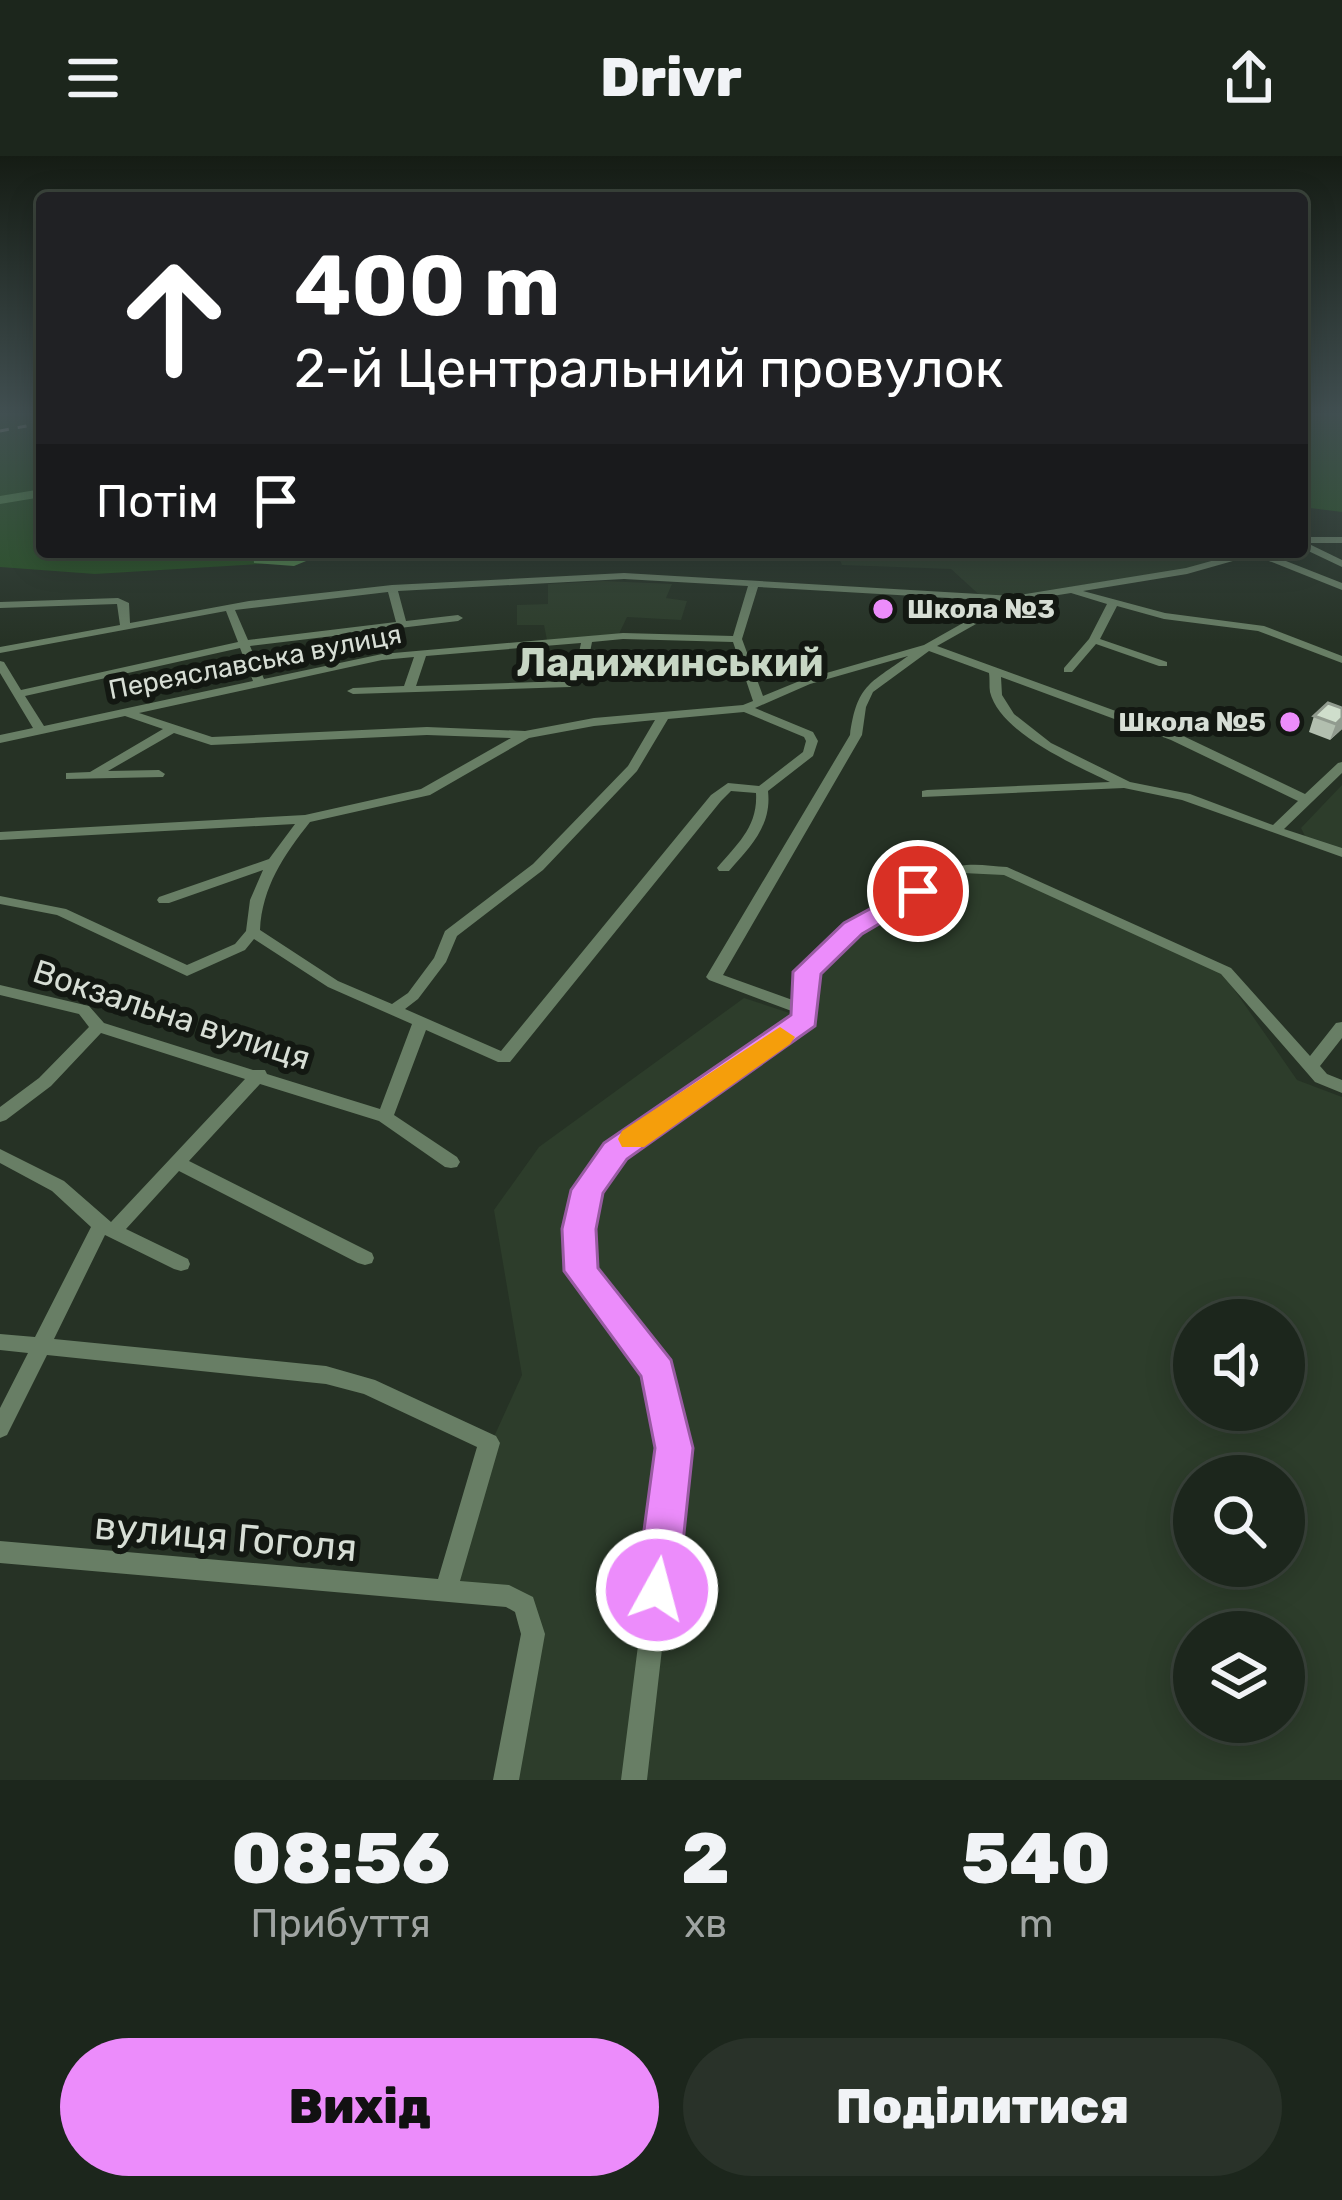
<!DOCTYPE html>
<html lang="uk">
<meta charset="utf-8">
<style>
:root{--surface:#1c261c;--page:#293229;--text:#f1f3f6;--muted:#a0a5a3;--line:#3a433b;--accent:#ec8cfb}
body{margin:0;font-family:Rubik,sans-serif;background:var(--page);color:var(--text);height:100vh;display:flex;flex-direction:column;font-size:45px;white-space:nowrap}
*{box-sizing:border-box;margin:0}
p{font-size:39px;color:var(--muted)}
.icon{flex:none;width:66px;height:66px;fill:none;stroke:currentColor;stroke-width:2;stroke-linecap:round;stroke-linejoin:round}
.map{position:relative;height:1624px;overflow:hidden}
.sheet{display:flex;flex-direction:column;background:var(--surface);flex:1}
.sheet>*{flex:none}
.banner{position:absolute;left:36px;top:36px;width:1272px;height:366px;border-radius:12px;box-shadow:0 6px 30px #0003,0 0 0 3px var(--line);background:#202124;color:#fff;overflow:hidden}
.tools{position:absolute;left:1173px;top:1143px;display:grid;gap:24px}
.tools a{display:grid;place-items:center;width:132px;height:132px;border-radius:50%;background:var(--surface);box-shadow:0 6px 30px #0003,0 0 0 3px var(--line);font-size:60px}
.pin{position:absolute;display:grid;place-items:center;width:102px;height:102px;color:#fff;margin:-51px;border:6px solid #fff;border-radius:50%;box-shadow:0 3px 12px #0007}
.me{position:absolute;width:132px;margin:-66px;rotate:7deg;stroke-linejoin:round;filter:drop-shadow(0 0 9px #0008)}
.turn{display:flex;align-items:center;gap:42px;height:252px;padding:0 60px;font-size:54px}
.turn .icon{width:156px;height:156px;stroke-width:2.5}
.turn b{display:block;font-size:84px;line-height:102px}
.then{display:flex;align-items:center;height:114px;padding:0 60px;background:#0003;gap:24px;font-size:45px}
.eta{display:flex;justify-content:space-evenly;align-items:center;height:204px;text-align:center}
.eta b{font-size:72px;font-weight:800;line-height:84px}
.cta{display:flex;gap:24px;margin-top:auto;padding:24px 60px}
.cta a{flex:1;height:138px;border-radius:72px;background:var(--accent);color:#111;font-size:48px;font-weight:800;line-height:138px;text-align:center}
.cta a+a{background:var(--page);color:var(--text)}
header{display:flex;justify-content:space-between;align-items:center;height:156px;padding:0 60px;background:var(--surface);font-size:54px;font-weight:800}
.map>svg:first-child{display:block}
</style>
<header><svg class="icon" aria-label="menu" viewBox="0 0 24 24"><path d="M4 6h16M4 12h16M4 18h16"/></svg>Drivr<svg class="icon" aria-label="share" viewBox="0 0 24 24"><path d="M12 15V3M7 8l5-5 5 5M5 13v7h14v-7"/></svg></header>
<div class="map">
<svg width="1342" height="1624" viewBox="0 0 1342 1624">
<rect width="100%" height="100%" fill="#263225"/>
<!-- built -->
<path fill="#2d3d2b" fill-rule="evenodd" d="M800,396H1255L1207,410L985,444L951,413L842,409L840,404L800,403Z
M605,425L672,428L666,442L687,445L681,464L627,461L619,478L547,484L544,469H517V449L548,448V428Z
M1342,629V692L1305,680L1301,672Z
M975,714L1006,716L1222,816L1297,924L1342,941V1624H506L525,1450L446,1435L488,1294L522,1219L494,1054L539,991L744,842L808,863L810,817L856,773L952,718ZM1194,1164H1284V1254H1194ZM1194,1320H1284V1410H1194ZM1194,1476H1284V1566H1194Z"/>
<!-- green -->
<path fill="#285323" d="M0,258H42V396H321L293,406L95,418L0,411Z
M1302,258H1342V356L1302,351Z"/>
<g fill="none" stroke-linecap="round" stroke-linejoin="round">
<!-- river -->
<path fill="#558950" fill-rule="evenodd" d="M42,333V341L0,348V340Z
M253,396L293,402L308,396H328L294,410L254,407Z"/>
<!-- minor -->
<path fill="#687e65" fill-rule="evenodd" d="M1302,381H1342V387H1307L1342,404V411L1302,392Z
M1244,396H1263L1342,427V434L1254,399L1187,418L1083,435L1165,457L1264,470L1342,500V507L1258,475L1164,463L1117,450L1100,483L1167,506V510H1159L1096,488L1072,516H1064V512L1089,483L1107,448L1071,437L1015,446L937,490L1179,578L1305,638L1338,607L1342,606V617L1284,673L1342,692V701L1182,644L1124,632L922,641V635L927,634L1110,626C1075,609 1000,577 990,536C989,530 990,524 989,517L929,495L873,536L866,551L862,579L723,819L798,846L802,813C841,777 906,717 959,710C975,707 991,710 1007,711L1231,812L1310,900L1336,867L1342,866V882L1320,910L1327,918L1342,924V937L1315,926L1221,818L1004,719L963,717L935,727L879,762L814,817L813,863L811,867L621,999L596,1035L588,1073L590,1113L665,1209L685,1292L647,1624H621L663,1292L649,1218L572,1115L570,1073L578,1034L609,991L797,861V857L709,824L706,821L850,579C857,529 869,528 908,500L810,528L755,552L813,576L818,585L813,600L768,635C772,670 750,691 729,715H719L717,712C737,688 758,671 756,637L731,635L721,645L510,906H498L426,874L394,959L457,1001L460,1006L457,1011L451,1012L445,1011L379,965L260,928L189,1005L372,1097L374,1102L372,1107L365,1109L358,1107L179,1015L126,1073L188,1103L190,1108L188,1113L181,1115L174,1113L105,1079L54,1183L326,1210L375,1224L496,1280L500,1287L460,1425L509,1429L533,1441L545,1478L519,1624H493L521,1478L515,1456L506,1451L0,1407V1385L438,1423L477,1291L364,1238L326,1228L47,1199L7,1279L0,1282V1252L28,1197L0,1194V1178L35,1181L91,1071L52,1035L0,1007V993L64,1025L111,1066L245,923L101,877L51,930L6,964L0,966V951L39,922L89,871L79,858L0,839V829L89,850L104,867L253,914H265L267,918L380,953L412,868L328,831L254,783L245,794L187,820L57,759L0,748V740L66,753L187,809L235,788L246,775L250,744L263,714L169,747H159L157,744L159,741L269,703L295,668L0,684V676L305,659L421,633L511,582L427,579L211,589L174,577L108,615L159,614L165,618L163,621L66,623V617L90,616L163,573L125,560L0,587V579L33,572L0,517V505L4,506L21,534L238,486L226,455L0,497V491L120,469L117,448L0,452V446L118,442L129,447L130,467L249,445L392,429L624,417L1013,440L1186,412ZM624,423L748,430L733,480L623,477L382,498L264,523L250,490L458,465L463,462L458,459L406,465L398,435ZM758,431L1002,445L924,489L802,524L763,540L742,483ZM388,436L396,466L248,484L235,454ZM623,483L733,486L753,545L743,549L594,562L525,575L427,571L212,581L139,557L382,504L414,501L404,530L353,532L347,535L353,538L570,531L585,522L592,486ZM581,487L574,520L567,525L416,530L426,500ZM240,492L253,525L44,570L25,540ZM1001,521L1171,584L1298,645L1273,669L1190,638L1130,626L1051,587L1014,558L1002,539ZM744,556L804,581L806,585L803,596L759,630L728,627L711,639L501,895L405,853L418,843L446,806L457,780L543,714L637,615L668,563ZM655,564L628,610L533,708L445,775L434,802L408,837L392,848L338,825L260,774C262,731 284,699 310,666L430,639L529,582L594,570Z"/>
<!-- rail -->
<path stroke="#bec6bc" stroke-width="3" stroke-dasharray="9 9" stroke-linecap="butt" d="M0,275L42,267"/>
</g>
<!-- wall -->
<path fill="#b2bfaf" d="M1342,552V573L1330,584L1309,576L1314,560Z"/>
<!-- shaded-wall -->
<path fill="#919b8f" d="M1342,562V573L1330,584L1336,568Z"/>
<!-- building -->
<path fill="#cfdecc" stroke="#919b8f" stroke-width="3" d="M1328,547L1342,552V562L1336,568L1314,560Z"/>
<!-- sky -->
<linearGradient id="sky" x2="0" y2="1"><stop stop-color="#151c14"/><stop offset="0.53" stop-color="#414f51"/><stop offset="1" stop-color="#414f51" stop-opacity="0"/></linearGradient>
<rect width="1342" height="486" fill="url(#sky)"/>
<!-- route -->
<path fill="#ec8cfb" stroke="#995ba3" stroke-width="3" d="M918,727L930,735L927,740L862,778L821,818L815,870L627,1003L603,1037L596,1073L598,1112L671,1204L693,1292L678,1434L671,1449L657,1454L642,1449L636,1434L655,1292L641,1220L564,1115L562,1073L571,1034L604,987L791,859L793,816L844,767Z"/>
<!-- slow -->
<path fill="#f59e0b" d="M780,871L795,881L790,888L644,991H622L618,983L622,975Z"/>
<!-- markers -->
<g fill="#ec8cfb" stroke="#131812" stroke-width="4.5">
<circle cx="883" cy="453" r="12"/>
<circle cx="1290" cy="566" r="12"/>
</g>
<g text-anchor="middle" stroke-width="12" stroke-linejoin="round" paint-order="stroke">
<!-- far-poi labels -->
<g font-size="27" font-weight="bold" fill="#d7ded5" stroke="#131812" text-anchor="start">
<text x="907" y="462">Школа №3</text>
<text x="1266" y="575" text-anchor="end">Школа №5</text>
</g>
<!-- far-street labels -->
<g font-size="27" fill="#d7ded5" stroke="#131812">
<text transform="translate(255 506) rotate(-11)" y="9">Переяславська вулиця</text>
</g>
<!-- street labels -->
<g font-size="33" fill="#d7ded5" stroke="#131812">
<text transform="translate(172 858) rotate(18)" y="12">Вокзальна вулиця</text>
</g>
<!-- far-district labels -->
<g font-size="39" font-weight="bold" fill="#c7d6c4" stroke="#131812">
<text x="670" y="520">Ладижинський</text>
</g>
<!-- near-street labels -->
<g font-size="39" fill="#d7ded5" stroke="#131812">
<text transform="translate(226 1380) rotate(5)" y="14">вулиця Гоголя</text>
</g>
</g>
</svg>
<div class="tools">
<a><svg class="icon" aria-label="sound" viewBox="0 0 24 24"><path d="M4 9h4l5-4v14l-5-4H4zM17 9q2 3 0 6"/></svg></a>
<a><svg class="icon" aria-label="search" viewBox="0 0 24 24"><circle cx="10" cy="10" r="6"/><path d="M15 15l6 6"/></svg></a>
<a><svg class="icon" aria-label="layers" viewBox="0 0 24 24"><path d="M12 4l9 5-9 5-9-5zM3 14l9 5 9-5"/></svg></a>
</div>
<div class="pin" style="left:918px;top:735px;background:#d93025"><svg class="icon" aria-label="arrive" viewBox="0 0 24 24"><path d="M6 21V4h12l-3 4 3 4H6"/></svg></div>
<svg class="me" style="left:657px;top:1434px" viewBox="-20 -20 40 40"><circle r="17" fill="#ec8cfb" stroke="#fff" stroke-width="3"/><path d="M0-11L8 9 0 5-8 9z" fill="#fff"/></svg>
<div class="banner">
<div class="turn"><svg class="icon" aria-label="ahead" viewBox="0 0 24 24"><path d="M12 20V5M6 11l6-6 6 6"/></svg><div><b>400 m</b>2-й Центральний провулок</div></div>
<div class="then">Потім<svg class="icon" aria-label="arrive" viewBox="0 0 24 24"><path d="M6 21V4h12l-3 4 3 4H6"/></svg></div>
</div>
</div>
<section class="sheet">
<div class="eta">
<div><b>08:56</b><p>Прибуття</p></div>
<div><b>2</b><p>хв</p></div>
<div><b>540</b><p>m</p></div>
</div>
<div class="cta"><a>Вихід</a><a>Поділитися</a></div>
</section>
